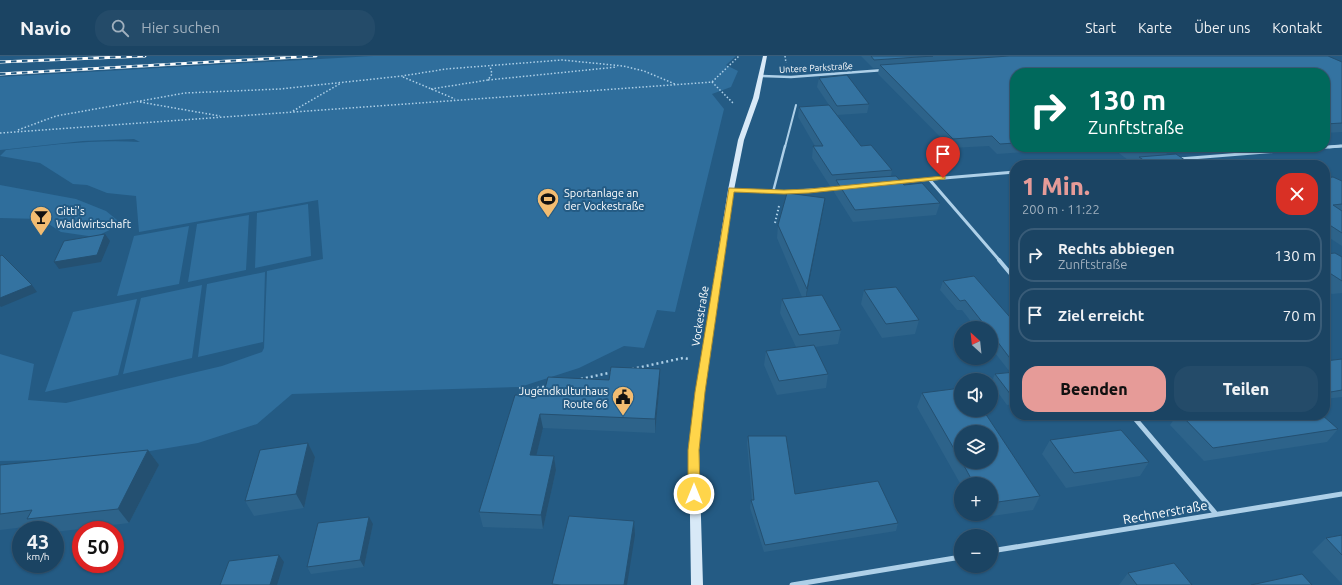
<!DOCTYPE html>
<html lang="de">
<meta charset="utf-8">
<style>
:root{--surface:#1b4463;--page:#244b69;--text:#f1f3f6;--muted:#a0b0be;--line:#395c78;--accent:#e69b98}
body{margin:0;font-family:Ubuntu,sans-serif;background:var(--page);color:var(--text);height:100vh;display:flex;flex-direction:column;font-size:15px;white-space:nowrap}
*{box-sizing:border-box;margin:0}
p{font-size:13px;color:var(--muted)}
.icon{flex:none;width:22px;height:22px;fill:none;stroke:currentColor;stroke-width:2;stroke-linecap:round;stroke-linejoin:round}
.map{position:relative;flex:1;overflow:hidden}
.sheet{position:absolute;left:1010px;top:104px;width:320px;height:260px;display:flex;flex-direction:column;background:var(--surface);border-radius:16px;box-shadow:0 1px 3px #0004,0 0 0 1px var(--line)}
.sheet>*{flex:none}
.guide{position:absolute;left:1010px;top:12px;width:320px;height:84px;border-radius:16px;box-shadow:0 1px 3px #0004,0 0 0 1px var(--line);background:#00695c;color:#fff;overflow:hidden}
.needle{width:26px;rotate:333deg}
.controls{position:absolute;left:954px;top:265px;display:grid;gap:8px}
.controls a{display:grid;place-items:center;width:44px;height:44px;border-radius:50%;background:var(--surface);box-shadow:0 1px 3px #0004,0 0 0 1px var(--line);font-size:20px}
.speed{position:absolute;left:12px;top:465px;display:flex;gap:8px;font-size:20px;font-weight:700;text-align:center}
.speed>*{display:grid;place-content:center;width:52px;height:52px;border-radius:50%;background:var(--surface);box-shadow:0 1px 3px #0004,0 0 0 1px var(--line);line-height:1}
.speed small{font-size:10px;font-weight:400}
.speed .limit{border:6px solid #d22;background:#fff;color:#111}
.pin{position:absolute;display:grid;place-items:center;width:34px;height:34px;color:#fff;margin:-41px -17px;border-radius:50% 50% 50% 0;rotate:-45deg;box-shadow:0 0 4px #0007}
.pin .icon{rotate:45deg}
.me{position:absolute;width:44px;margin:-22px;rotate:0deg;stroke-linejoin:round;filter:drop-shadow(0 0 3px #0008)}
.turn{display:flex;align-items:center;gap:14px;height:84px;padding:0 12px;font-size:18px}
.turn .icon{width:52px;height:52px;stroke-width:2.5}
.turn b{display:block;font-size:28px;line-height:34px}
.round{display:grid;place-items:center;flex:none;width:42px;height:42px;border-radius:16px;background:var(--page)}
.head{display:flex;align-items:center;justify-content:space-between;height:68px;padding:0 12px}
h1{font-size:24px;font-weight:800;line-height:30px;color:var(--accent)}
.cta{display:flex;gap:8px;margin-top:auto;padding:8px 12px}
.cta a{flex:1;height:46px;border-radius:16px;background:var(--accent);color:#111;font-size:16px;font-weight:800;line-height:46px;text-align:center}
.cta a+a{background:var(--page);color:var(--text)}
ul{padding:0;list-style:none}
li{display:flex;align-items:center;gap:12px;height:54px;margin:0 8px 6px;padding:0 4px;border:2px solid var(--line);border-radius:16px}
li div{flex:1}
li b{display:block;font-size:15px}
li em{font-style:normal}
header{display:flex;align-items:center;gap:24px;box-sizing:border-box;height:56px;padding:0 20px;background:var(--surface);border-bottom:1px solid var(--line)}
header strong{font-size:19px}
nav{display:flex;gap:22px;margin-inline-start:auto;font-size:14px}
.search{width:280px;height:36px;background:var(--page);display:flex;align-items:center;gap:10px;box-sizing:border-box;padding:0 14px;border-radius:16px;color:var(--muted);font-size:15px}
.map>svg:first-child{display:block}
</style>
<header>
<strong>Navio</strong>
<div class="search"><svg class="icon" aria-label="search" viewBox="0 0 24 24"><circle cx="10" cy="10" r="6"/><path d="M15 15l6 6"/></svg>Hier suchen</div>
<nav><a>Start</a><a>Karte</a><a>Über uns</a><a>Kontakt</a></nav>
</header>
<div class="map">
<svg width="1342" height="529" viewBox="0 0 1342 529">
<rect width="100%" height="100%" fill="#245b84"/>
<!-- green -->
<path fill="#2f6e9c" d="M373,0H736L726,9L738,15L731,31L712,38L724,53L675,256L657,254L644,292L624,290L579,312L520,331L292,338L257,368L198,387L102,403L0,405V298L34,308L28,344L66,347L222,310L262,296L264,292L267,215L323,203L318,144L139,176L136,140L107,137L87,129L73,128L40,107L0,100L6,94C51,89 96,83 140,86L134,83L83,85L0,94V21Z
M0,129L76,143L106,155L122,168L95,181L61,176L41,163L0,162Z
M308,148L311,200L255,212L257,157Z
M249,159L246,214L188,226L197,168Z
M189,170L179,228L117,240L134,180Z
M265,216L263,286L198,301L207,228Z
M202,229L192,302L123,318L141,242Z
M137,243L118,319L45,336L73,256Z"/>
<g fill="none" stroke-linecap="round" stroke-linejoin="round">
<!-- path-far2 -->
<path stroke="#aed0e8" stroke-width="1.5" stroke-dasharray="1.5 2" stroke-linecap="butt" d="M785,0L786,7
M403,21L455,43
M488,24L617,11
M712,26L734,48
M431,33L488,24L492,18L490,10
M140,46L220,60
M293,55L341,27
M18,74L56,60L185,37L280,33L402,20L446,13L562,4L623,10L644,15L675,28
M0,77L712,26L739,0"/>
<!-- path-far1 -->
<path stroke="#aed0e8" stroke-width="2" stroke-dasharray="1.5 2.5" stroke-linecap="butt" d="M775,167L779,150"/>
<!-- path -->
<path stroke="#aed0e8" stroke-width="2.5" stroke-dasharray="2 3" stroke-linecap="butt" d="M632,313L683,302L690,303
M581,323L613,316
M520,331L522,335L548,330"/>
<!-- lane-far1 -->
<path stroke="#aed0e8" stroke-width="2" d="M785,91L796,49"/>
<!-- lane -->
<path stroke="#aed0e8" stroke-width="2.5" d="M773,136L785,90"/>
<!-- street-far3 -->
<path stroke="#aed0e8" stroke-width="2.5" d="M761,20L791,21L884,14
M1329,91L1342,90"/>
<!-- street-far2 -->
<path stroke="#aed0e8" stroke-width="3" d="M1179,103L1341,90
M1104,109L1142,106
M929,123L1000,205
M897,126L1015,116
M731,134L783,136L838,132"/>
<!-- street-far1 -->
<path stroke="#aed0e8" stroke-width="4" d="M999,204L1015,223"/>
<!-- street -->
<path stroke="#aed0e8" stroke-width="5" d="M1132,359L1216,458
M991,495L1342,438
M792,529L961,501"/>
<!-- secondary -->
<path fill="#d8e9f7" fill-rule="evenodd" d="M763,0H767L759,42L744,84L734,134L704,336L699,394L703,529H691L689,394L696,336L728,134L738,84L753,42Z"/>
<!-- rail casing -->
<g stroke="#fff" stroke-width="3">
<path id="rail" d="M0,6L145,0
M0,18L316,0"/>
</g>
<!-- rail -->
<use href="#rail" stroke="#245b84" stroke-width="2" stroke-dasharray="5.5" stroke-linecap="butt"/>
</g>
<!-- wall -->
<path fill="#2d638a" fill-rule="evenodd" d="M861,0H1328L1342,6V76L1325,77V17H1015V91H1096L997,98L989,90L951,92L878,18L879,12H873Z
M819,22L869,48L867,57L837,59L861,90L892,114L891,120L904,129L940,147L936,159L853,166L834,136L835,130H830L812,102L813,90H815L798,61L799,51L829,49L817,31Z
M1111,91H1169L1166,99L1192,109H1136L1138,103L1128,104Z
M1325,122L1342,125V190L1325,179Z
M823,155L806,240L841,274L838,288L815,291L828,318L826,332L777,339L764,309L766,295L796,291L780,257L782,243L802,241L777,182L778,169Z
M1325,198L1342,201V237L1332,238L1325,234Z
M943,225L1015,267V348L1007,349L991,327L995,318L1010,316L991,292V272H976L962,254H957L940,234Z
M864,234L919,264L915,278L882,282L861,248Z
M1342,303V341L1325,343V305Z
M660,313V327L655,377L543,372L536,399L554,400L556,414L543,473L483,471L479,456L543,340L609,324Z
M922,337L1040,440L1033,454L979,462L977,458H991V428H961V429L917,351ZM961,376L991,406H961Z
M1177,359H1322L1338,373L1327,386L1204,405L1170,369Z
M748,380L795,438L898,467L896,475L764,496L750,452L751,444H752L747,387Z
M1050,384L1149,406L1140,420L1066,432L1042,398Z
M308,387L315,401L304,452L254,460L245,445Z
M148,394L159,409L129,467L55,476V474H37L33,470L0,474V409Z
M373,468L364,511L311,518L307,511Z
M1342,479V528L1312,496L1326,482Z
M1128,517L1192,529H1119Z"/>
<!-- shaded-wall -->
<path fill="#245071" d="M825,142L823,155L805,247L807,233Z
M105,178L110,185L101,206L59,213L54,206Z
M32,229L37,236L1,251L0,250V242Z
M660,313V327L655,377V363Z
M540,358L543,372L533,413L530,399Z
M308,387L315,401L304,452L296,438Z
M148,394L159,409L129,467L118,453Z
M554,400L556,414L543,473L541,459Z
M369,461L373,468L364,511L360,504Z
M634,465L635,479L627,529H624Z
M279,499L284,506L277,529H270Z"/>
<!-- building -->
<path fill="#3473a1" stroke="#245071" d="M871,0H933L874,4Z
M1009,0H1328L1342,6V67L1325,68V17H1015V87L1000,88L992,80L953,83L880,9Z
M847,19L869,48L837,50L819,22Z
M829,49L861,90L871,89L892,114L832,119L813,90H823L799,51Z
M1128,91H1169L1133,94Z
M1176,98L1192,109H1151L1139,101Z
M896,120L904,129L922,127L940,147L855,154L836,124Z
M1333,121L1342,125V148L1333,149L1342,155V177L1325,166V122Z
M787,137L825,142L807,233L778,169Z
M105,178L97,199L54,206L64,185Z
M1335,197L1342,201V225L1325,214V198Z
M2,199L32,229L0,242V200Z
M974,220L1015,267V309L991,277V272H987L965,244L960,245L943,225Z
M896,231L919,264L886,268L864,234Z
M822,239L841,274L799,279L782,243Z
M814,289L828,318L779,325L766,295Z
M1342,303V334L1325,337V305Z
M611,311L660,313L655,363L540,358L530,399L554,400L541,459L479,456L515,339L543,340L548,321L609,324Z
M1015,316V339H1011L995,318Z
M961,332V354H983L1040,440L991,447V428H974L962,406H991V376H961V405L922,337Z
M1181,359H1322L1338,373L1213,392Z
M1121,374L1149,406L1074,417L1050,384Z
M748,380H786L795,438L878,425L898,467L765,489L751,444H754Z
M308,387L296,438L245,445L260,394Z
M148,394L118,453L27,463L32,454L0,458V409Z
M569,460L634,465L624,529H561L552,528Z
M369,461L360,504L307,511L318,467Z
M1342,479V499L1326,482Z
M279,499L270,529H220L229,505Z
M1174,507L1192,529H1137L1128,517Z
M1302,518L1312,529H1251Z"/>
<!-- route -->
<path fill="#ffd54a" stroke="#a68a30" d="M943,120H945V123L809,137L784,138L734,136L705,336L699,394L700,438L698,441L694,442L690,441L688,438V394L695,336L729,132L784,134L809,133Z"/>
<!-- icons -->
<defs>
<g id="stadium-pin" transform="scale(1.15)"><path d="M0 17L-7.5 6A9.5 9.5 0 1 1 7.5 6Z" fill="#f2bc71" stroke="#245b84"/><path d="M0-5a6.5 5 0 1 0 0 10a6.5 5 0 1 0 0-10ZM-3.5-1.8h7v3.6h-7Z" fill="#111"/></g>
<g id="bar-pin" transform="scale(1.15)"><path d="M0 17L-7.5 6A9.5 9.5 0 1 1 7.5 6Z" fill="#f2bc71" stroke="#245b84"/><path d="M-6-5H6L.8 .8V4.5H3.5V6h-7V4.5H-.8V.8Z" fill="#111"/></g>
<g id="civic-pin" transform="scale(1.15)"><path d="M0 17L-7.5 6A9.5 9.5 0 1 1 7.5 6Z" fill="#f2bc71" stroke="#245b84"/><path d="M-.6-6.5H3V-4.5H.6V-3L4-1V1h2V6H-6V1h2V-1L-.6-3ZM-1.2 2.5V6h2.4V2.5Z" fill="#111"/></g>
</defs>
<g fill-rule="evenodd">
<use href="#stadium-pin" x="548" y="143"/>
<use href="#bar-pin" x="41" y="161"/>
<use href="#civic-pin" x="623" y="341"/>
</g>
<g text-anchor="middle" stroke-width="4" stroke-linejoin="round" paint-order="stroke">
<!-- far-street labels -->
<g font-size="9" fill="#fff" stroke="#245b84">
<text transform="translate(816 12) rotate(-3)" y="3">Untere Parkstraße</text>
</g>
<!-- poi labels -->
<g font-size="11" fill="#fff" stroke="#245b84" text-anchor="start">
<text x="564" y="141">Sportanlage an<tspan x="564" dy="13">der Vockestraße</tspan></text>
<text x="56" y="159">Gitti's<tspan x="56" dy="13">Waldwirtschaft</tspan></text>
<text x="608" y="339" text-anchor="end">Jugendkulturhaus<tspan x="608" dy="13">Route 66</tspan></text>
</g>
<!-- street labels -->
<g font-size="11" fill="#fff" stroke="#245b84">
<text transform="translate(700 260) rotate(-81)" y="4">Vockestraße</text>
</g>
<!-- near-street labels -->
<g font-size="13" fill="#fff" stroke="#245b84">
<text transform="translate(1165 456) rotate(-10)" y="5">Rechnerstraße</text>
</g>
</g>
</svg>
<div class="controls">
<a><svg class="needle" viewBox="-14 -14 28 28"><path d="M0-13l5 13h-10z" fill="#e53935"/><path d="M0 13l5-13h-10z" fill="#a0b0be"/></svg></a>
<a><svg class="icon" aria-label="sound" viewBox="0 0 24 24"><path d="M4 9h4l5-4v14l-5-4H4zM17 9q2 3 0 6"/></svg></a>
<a><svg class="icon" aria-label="layers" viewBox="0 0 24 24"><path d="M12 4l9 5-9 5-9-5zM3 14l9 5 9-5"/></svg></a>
<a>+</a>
<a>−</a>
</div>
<div class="speed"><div>43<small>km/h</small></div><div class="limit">50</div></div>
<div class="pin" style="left:943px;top:122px;background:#d93025"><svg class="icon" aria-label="arrive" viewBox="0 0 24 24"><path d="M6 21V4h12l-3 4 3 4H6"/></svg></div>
<svg class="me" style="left:694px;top:438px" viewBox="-20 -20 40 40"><circle r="17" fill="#ffd54a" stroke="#fff" stroke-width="3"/><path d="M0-11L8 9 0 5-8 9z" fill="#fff"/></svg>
<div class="guide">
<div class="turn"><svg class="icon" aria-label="right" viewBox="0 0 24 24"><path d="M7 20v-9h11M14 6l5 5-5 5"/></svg><div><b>130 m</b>Zunftstraße</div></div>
</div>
<section class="sheet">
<div class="head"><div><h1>1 Min.</h1><p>200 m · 11:22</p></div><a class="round" style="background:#d93025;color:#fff"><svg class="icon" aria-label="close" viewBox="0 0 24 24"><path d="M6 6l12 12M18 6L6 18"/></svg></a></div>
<ul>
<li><svg class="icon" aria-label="right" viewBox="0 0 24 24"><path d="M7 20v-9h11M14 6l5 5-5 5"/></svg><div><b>Rechts abbiegen</b><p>Zunftstraße</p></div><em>130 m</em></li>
<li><svg class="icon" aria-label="arrive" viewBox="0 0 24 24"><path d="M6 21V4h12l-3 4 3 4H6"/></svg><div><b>Ziel erreicht</b></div><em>70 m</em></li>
</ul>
<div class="cta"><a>Beenden</a><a>Teilen</a></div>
</section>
</div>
